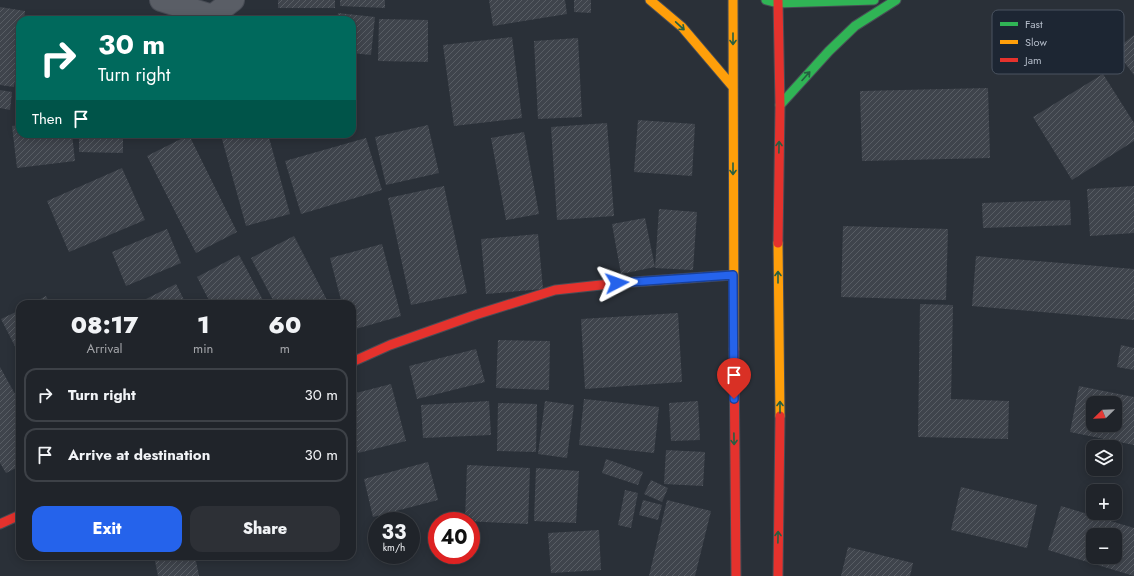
<!DOCTYPE html>
<meta charset="utf-8">
<style>
:root{--surface:#20242a;--page:#2d3036;--text:#f1f3f6;--muted:#a2a4a8;--line:#3d4147;--accent:#2563eb}
body{margin:0;font-family:Jost,sans-serif;background:var(--page);color:var(--text);height:100vh;display:flex;flex-direction:column;font-size:15px;white-space:nowrap}
*{box-sizing:border-box;margin:0}
p{font-size:13px;color:var(--muted)}
.icon{flex:none;width:22px;height:22px;fill:none;stroke:currentColor;stroke-width:2;stroke-linecap:round;stroke-linejoin:round}
.map{position:relative;flex:1;overflow:hidden}
.side{position:absolute;left:16px;top:300px;width:340px;height:260px;display:flex;flex-direction:column;background:var(--surface);border-radius:12px;box-shadow:0 2px 10px #0003,0 0 0 1px var(--line)}
.side>*{flex:none}
.hud{position:absolute;left:16px;top:16px;width:340px;height:122px;border-radius:12px;box-shadow:0 2px 10px #0003,0 0 0 1px var(--line);background:#00695c;color:#fff;overflow:hidden}
.needle{width:26px;rotate:247deg}
.fabs{position:absolute;left:1086px;top:396px;display:grid;gap:8px}
.fabs a{display:grid;place-items:center;width:36px;height:36px;border-radius:8px;background:var(--surface);box-shadow:0 2px 10px #0003,0 0 0 1px var(--line);font-size:20px}
.speed{position:absolute;left:368px;top:512px;display:flex;gap:8px;font-size:20px;font-weight:700;text-align:center}
.speed>*{display:grid;place-content:center;width:52px;height:52px;border-radius:50%;background:var(--surface);box-shadow:0 2px 10px #0003,0 0 0 1px var(--line);line-height:1}
.speed small{font-size:10px;font-weight:400}
.speed .limit{border:6px solid #d22;background:#fff;color:#111}
.pin{position:absolute;display:grid;place-items:center;width:34px;height:34px;color:#fff;margin:-41px -17px;border-radius:50% 50% 50% 0;rotate:-45deg;box-shadow:0 0 4px #0007}
.pin .icon{rotate:45deg}
.me{position:absolute;width:44px;margin:-22px;rotate:86deg;stroke-linejoin:round;filter:drop-shadow(0 0 3px #0008)}
.turn{display:flex;align-items:center;gap:14px;height:84px;padding:0 16px;font-size:18px}
.turn .icon{width:52px;height:52px;stroke-width:2.5}
.turn b{display:block;font-size:28px;line-height:34px}
.then{display:flex;align-items:center;height:38px;padding:0 16px;background:#0003;gap:8px;font-size:15px}
.eta{display:flex;justify-content:space-evenly;align-items:center;height:68px;text-align:center}
.eta b{font-size:24px;font-weight:800;line-height:28px}
.button{display:flex;gap:8px;margin-top:auto;padding:8px 16px}
.button a{flex:1;height:46px;border-radius:12px;background:var(--accent);color:#fff;font-size:16px;font-weight:800;line-height:46px;text-align:center}
.button a+a{background:var(--page);color:var(--text)}
ul{padding:0;list-style:none}
li{display:flex;align-items:center;gap:12px;height:54px;margin:0 8px 6px;padding:0 8px;border:2px solid var(--line);border-radius:12px}
li div{flex:1}
li b{display:block;font-size:15px}
li em{font-style:normal}
.map>svg:first-child{display:block}
</style>
<div class="map">
<svg width="1134" height="576" viewBox="0 0 1134 576">
<defs>
<pattern id="building-hatch" width="6" height="6" patternUnits="userSpaceOnUse"><rect width="6" height="6" fill="#3f444c"/><path d="M-1 1l2-2M0 6l6-6M5 7l2-2" fill="none" stroke="#585d64"/></pattern>
</defs>
<rect width="100%" height="100%" fill="#2a3038"/>
<!-- building -->
<path fill="url(#building-hatch)" fill-rule="evenodd" d="M278,0H335V8H278Z
M340,0H385V8L340,6Z
M489,0H565L567,14L493,26Z
M574,0H591V13L574,12Z
M0,7L25,11L24,20H20V45L14,87L0,85Z
M338,13L375,17L371,55L352,53V20H337Z
M379,19L428,20V62L378,61Z
M1134,35V75L1115,50Z
M512,37L522,118L454,126L443,45Z
M578,38L582,117L538,119L534,41Z
M1103,74L1134,123V141L1072,180L1033,117Z
M988,88L990,158L862,161L860,91Z
M0,90L12,92L10,110L0,108Z
M638,120L695,124L692,176L634,172Z
M607,123L614,216L557,220L551,127Z
M20,125V134H72L75,161L17,168L12,126Z
M428,125L439,173L386,185L375,137Z
M524,132L539,214L506,220L491,138Z
M79,134H123V153L79,152Z
M238,134H268L290,214L246,226L222,139Z
M189,135L237,232L196,253L147,156Z
M366,138L382,190L301,214L285,161Z
M122,168L145,220L69,252L47,201Z
M444,186L467,293L411,305L388,198Z
M1134,186V233L1090,236L1087,189Z
M1070,200L1071,225L983,228L982,203Z
M659,209L697,212L693,270L655,268Z
M645,218L655,267L621,274L612,224Z
M843,226L948,229L946,300L841,297Z
M167,229L181,263L126,286L112,252Z
M538,234L543,289L486,294L481,239Z
M294,236L329,304H275L251,258Z
M382,244L401,316L352,330V304H342L330,258Z
M239,255L265,304H211L197,277Z
M976,256L1134,269V320L972,306Z
M176,284L186,304H136Z
M46,296L50,304H31Z
M920,304L953,305L951,399L1009,401L1008,439L918,437Z
M20,310V356L1,319Z
M678,313L682,382L585,389L581,319Z
M498,340L550,341L549,390L496,388Z
M1121,345L1134,348V370L1117,367Z
M476,349L485,382L417,399L409,366Z
M0,367L20,403V466L6,473L0,463Z
M391,384L406,441L358,453L352,430V394Z
M1079,386L1134,397V445L1070,432ZM1093,403H1115V425H1093Z
M584,399L659,407L654,453L579,445Z
M489,401L491,435L423,438L421,405Z
M545,401L574,405L567,458L538,454Z
M698,401L700,440L671,441L669,403Z
M498,403L537,404L536,452L497,451Z
M666,450L705,452L703,486L664,484Z
M606,459L643,472L638,485L602,473Z
M428,462L438,500L373,517L364,479Z
M467,465L530,468L528,524L465,521Z
M536,468L579,471L576,523L534,521Z
M651,480L668,488L662,502L644,494Z
M961,487L1037,505L1027,548L951,530Z
M625,490L638,493L631,528L618,525Z
M643,500L662,505L658,520L639,515Z
M667,500L711,511L695,576H649Z
M1061,506L1134,528V576L1048,550ZM1093,535H1115V557H1093Z
M599,530L601,570L551,573L548,533Z
M848,547L913,563L910,576H841Z
M154,556H195L199,576H158Z"/>
<g fill="none" stroke-linecap="round" stroke-linejoin="round">
<!-- street casing -->
<g stroke="#484c55" stroke-width="24">
<path id="street" d="M161,0L209,15L215,14L233,0"/>
</g>
<!-- fast casing -->
<g stroke="#484c55" stroke-width="11">
<path id="fast" d="M766,0L778,3L874,0
M780,105L829,51L855,26L896,0"/>
</g>
<!-- slow casing -->
<g stroke="#484c55" stroke-width="11">
<path id="slow" d="M650,0L682,27L733,87
M733,0L734,349
M778,243L780,416
M619,283L733,275"/>
</g>
<!-- jam casing -->
<g stroke="#484c55" stroke-width="11">
<path id="jam" d="M778,0L780,105L778,243
M734,349L736,576
M352,362L390,345L475,315L555,290L619,283
M0,524L20,515
M778,576L780,416"/>
</g>
<!-- street -->
<use href="#street" stroke="#5a5e66" stroke-width="22"/>
<!-- fast -->
<use href="#fast" stroke="#30b455" stroke-width="9"/>
<!-- slow -->
<use href="#slow" stroke="#ff9f0a" stroke-width="9"/>
<!-- jam -->
<use href="#jam" stroke="#e5322d" stroke-width="9"/>
</g>
<!-- one-way arrows -->
<defs><path id="oneway-shaft" d="M-6 0H5M1.5-3L5.5 0L1.5 3" fill="none" stroke-width="1.6" stroke-linecap="round" stroke-linejoin="round"/></defs>
<g stroke="#255f41">
<use href="#oneway-shaft" transform="translate(680 26) rotate(43)"/>
<use href="#oneway-shaft" transform="translate(733 39) rotate(90)"/>
<use href="#oneway-shaft" transform="translate(806 76) rotate(-48)"/>
<use href="#oneway-shaft" transform="translate(779 147) rotate(-89)"/>
<use href="#oneway-shaft" transform="translate(733 169) rotate(90)"/>
<use href="#oneway-shaft" transform="translate(778 277) rotate(-90)"/>
<use href="#oneway-shaft" transform="translate(780 407) rotate(-90)"/>
<use href="#oneway-shaft" transform="translate(734 439) rotate(89)"/>
<use href="#oneway-shaft" transform="translate(778 537) rotate(-89)"/>
</g>
<g fill="none" stroke-linecap="round" stroke-linejoin="round">
<!-- route casing -->
<g stroke="#184099" stroke-width="10">
<path id="route" d="M617,283L733,275L734,399"/>
</g>
<!-- route -->
<use href="#route" stroke="#2563eb" stroke-width="7"/>
</g>
<!-- legend -->
<rect x="992" y="10" width="132" height="64" rx="6" fill="#1d2633" stroke="#4a5360" stroke-width="1"/>
<rect x="1000" y="22" width="18" height="4" fill="#30b455"/>
<rect x="1000" y="40" width="18" height="4" fill="#ff9f0a"/>
<rect x="1000" y="58" width="18" height="4" fill="#e5322d"/>
<g font-size="11" fill="#b4bcc9">
<text x="1025" y="28">Fast</text>
<text x="1025" y="46">Slow</text>
<text x="1025" y="64">Jam</text>
</g>
</svg>
<div class="fabs">
<a><svg class="needle" viewBox="-14 -14 28 28"><path d="M0-13l5 13h-10z" fill="#e53935"/><path d="M0 13l5-13h-10z" fill="#a2a4a8"/></svg></a>
<a><svg class="icon" aria-label="layers" viewBox="0 0 24 24"><path d="M12 4l9 5-9 5-9-5zM3 14l9 5 9-5"/></svg></a>
<a>+</a>
<a>−</a>
</div>
<div class="speed"><div>33<small>km/h</small></div><div class="limit">40</div></div>
<div class="pin" style="left:734px;top:399px;background:#d93025"><svg class="icon" aria-label="arrive" viewBox="0 0 24 24"><path d="M6 21V4h12l-3 4 3 4H6"/></svg></div>
<svg class="me" style="left:617px;top:283px" viewBox="-20 -20 40 40"><path d="M0-17L14 15 0 8-14 15z" fill="#2563eb" stroke="#fff" stroke-width="4"/></svg>
<div class="hud">
<div class="turn"><svg class="icon" aria-label="right" viewBox="0 0 24 24"><path d="M7 20v-9h11M14 6l5 5-5 5"/></svg><div><b>30 m</b>Turn right</div></div>
<div class="then">Then<svg class="icon" aria-label="arrive" viewBox="0 0 24 24"><path d="M6 21V4h12l-3 4 3 4H6"/></svg></div>
</div>
<section class="side">
<div class="eta">
<div><b>08:17</b><p>Arrival</p></div>
<div><b>1</b><p>min</p></div>
<div><b>60</b><p>m</p></div>
</div>
<ul>
<li><svg class="icon" aria-label="right" viewBox="0 0 24 24"><path d="M7 20v-9h11M14 6l5 5-5 5"/></svg><div><b>Turn right</b></div><em>30 m</em></li>
<li><svg class="icon" aria-label="arrive" viewBox="0 0 24 24"><path d="M6 21V4h12l-3 4 3 4H6"/></svg><div><b>Arrive at destination</b></div><em>30 m</em></li>
</ul>
<div class="button"><a>Exit</a><a>Share</a></div>
</section>
</div>
